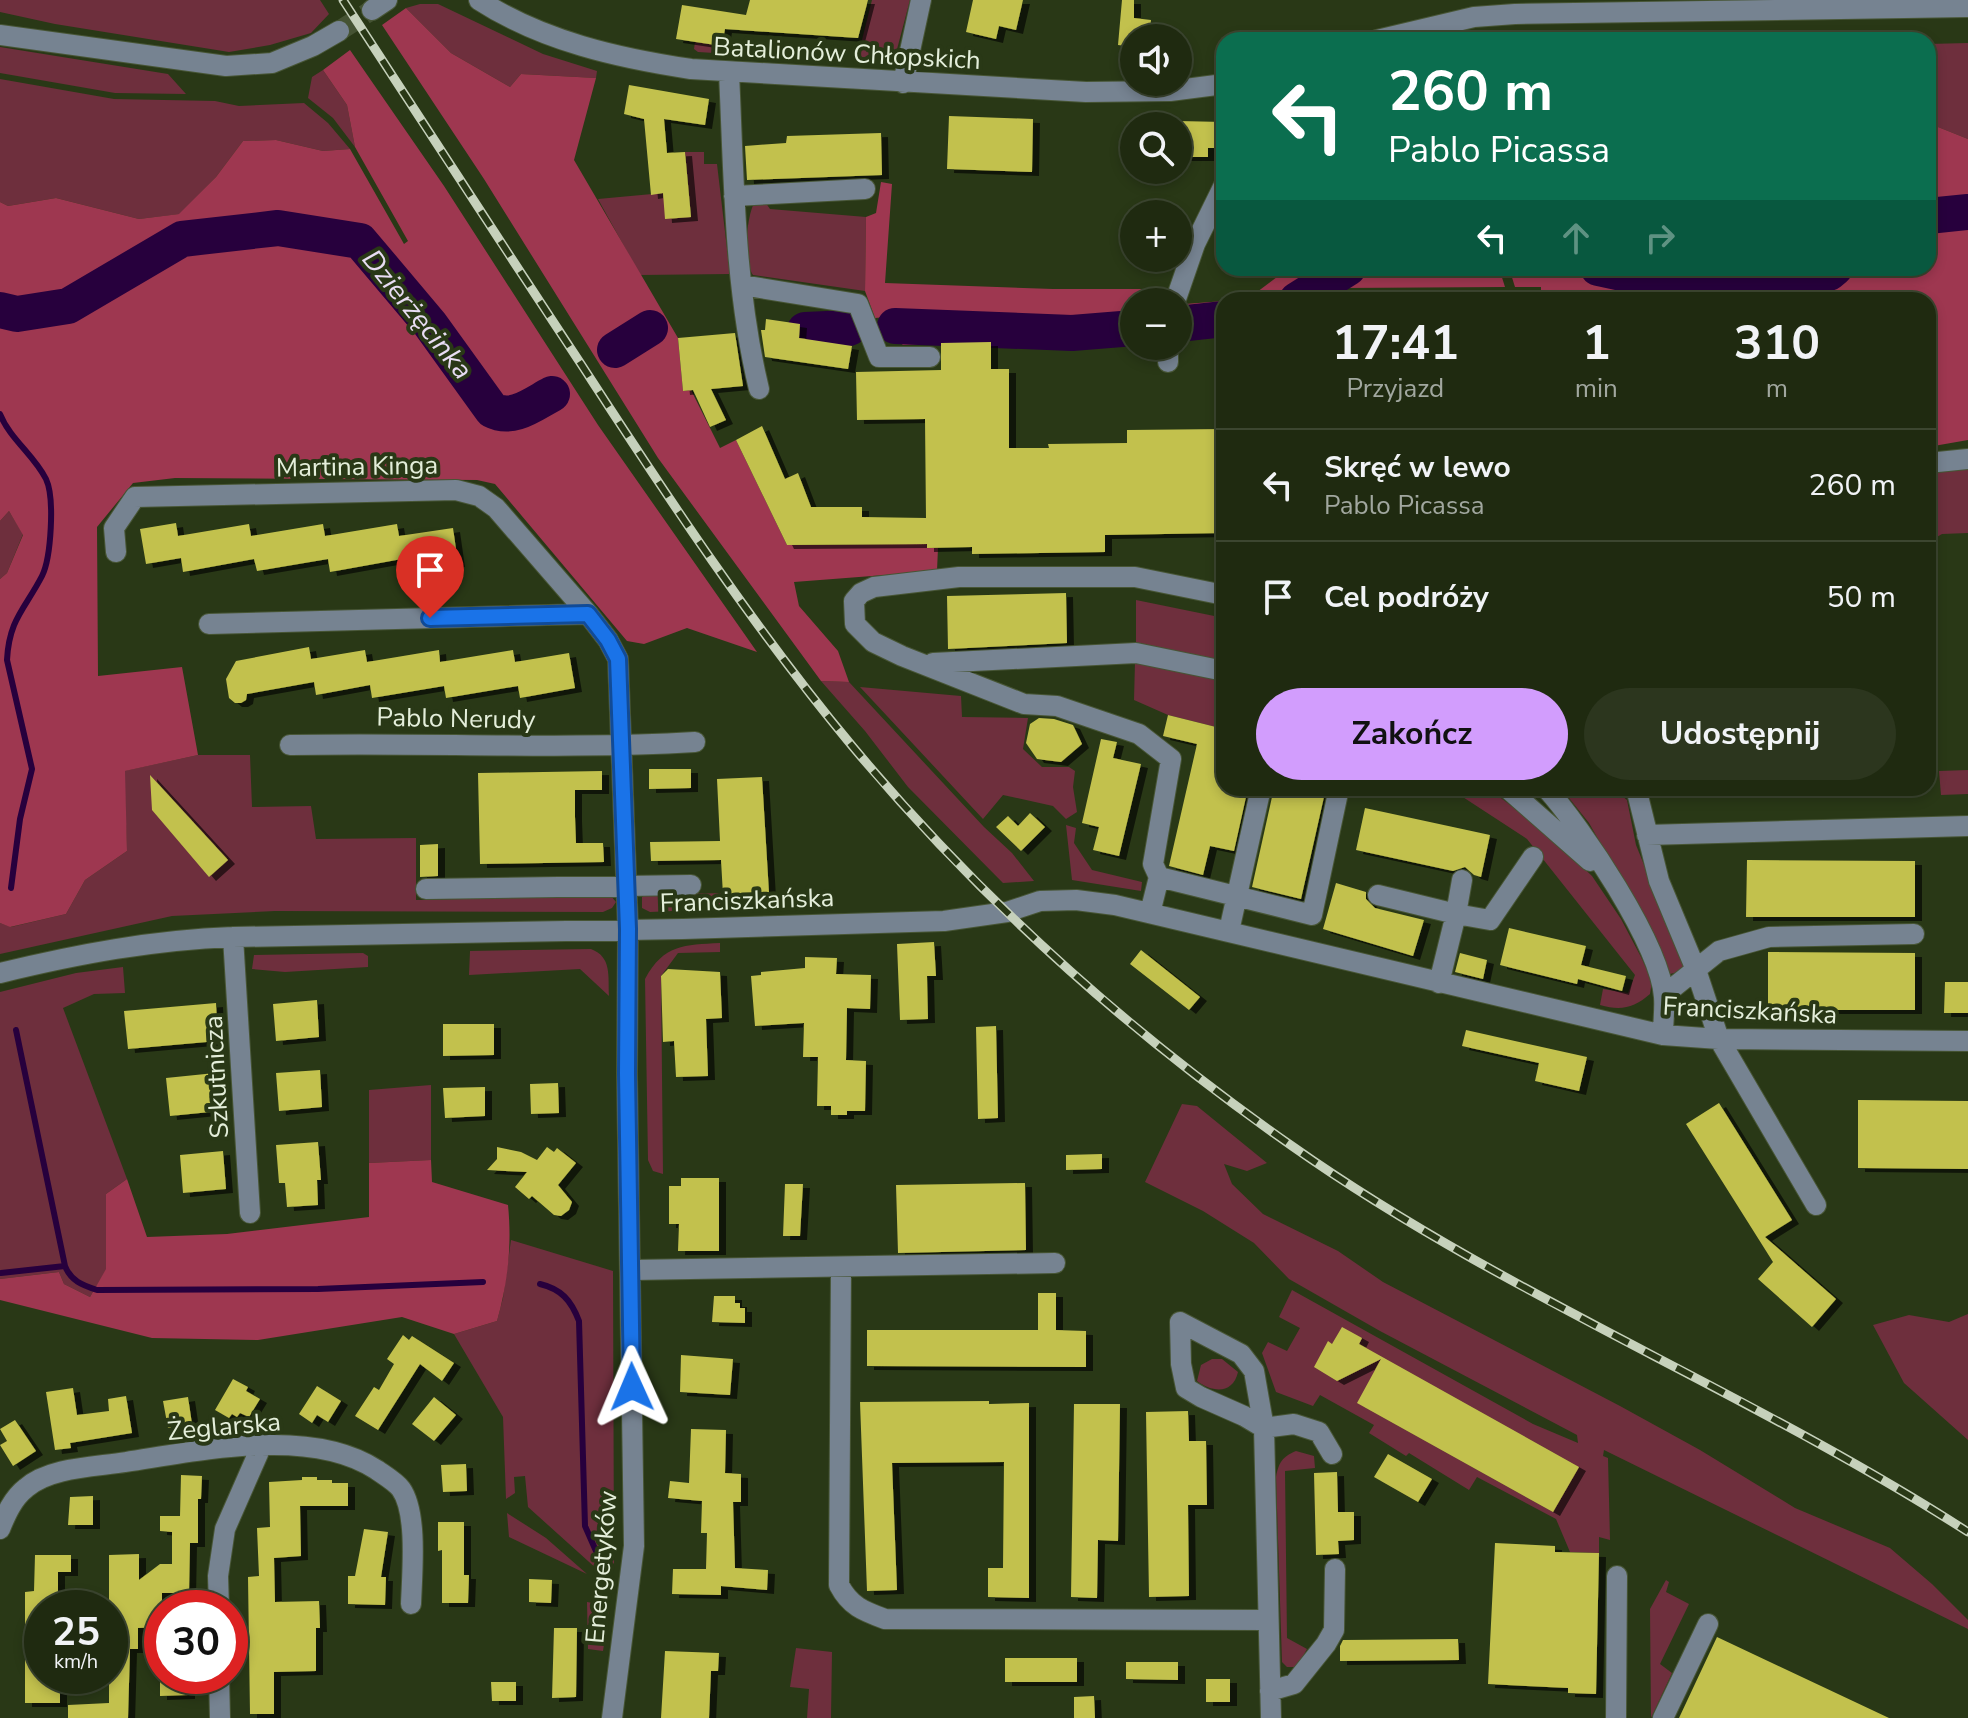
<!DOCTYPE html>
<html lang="pl">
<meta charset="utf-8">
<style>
:root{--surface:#1f2a10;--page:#2c361e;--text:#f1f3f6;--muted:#a1a79f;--line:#3c4630;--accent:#d29dfd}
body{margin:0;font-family:"Nunito Sans",sans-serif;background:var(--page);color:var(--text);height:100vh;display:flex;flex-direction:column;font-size:30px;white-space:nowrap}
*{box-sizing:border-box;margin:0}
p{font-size:26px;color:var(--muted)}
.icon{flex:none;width:44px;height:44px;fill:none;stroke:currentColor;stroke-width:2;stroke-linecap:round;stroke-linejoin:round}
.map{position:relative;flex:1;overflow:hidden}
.panel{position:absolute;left:1216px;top:292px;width:720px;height:504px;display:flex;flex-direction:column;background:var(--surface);border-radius:24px;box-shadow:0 4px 12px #0003,0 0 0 2px var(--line)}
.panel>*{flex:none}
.guide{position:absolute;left:1216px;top:32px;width:720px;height:244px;border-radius:24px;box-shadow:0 4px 12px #0003,0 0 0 2px var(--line);background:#0b6e4f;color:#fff;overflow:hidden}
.tools{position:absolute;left:1120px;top:24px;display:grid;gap:16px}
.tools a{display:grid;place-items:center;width:72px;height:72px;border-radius:50%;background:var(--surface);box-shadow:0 4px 12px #0003,0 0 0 2px var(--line);font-size:40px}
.speed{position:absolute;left:24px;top:1590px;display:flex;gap:16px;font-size:40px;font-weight:700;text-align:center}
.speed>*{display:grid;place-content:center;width:104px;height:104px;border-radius:50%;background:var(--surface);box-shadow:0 4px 12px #0003,0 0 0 2px var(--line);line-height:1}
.speed small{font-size:20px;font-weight:400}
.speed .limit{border:12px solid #d22;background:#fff;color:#111}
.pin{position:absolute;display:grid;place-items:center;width:68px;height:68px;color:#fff;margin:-82px -34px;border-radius:50% 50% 50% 0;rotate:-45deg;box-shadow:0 0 8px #0007}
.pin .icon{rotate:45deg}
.me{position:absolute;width:88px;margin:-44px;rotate:359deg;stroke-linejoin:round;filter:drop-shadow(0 0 6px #0008)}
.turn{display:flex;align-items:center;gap:28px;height:168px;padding:0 40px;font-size:36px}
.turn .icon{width:104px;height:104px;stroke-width:2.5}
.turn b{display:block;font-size:56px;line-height:68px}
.lanes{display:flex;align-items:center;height:76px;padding:0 40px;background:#0003;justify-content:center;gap:40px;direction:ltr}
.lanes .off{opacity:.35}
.eta{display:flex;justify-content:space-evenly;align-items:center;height:136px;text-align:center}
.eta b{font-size:48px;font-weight:700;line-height:56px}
.cta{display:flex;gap:16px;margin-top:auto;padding:16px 40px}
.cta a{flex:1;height:92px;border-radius:48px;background:var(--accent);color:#111;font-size:32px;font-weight:700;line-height:92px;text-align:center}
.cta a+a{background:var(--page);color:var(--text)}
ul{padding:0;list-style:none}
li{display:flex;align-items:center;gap:24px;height:112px;padding:0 40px;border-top:2px solid var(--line)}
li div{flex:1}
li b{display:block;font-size:30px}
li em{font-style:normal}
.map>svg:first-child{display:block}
</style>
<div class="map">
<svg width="1968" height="1718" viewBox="0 0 1968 1718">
<defs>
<filter id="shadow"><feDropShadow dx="7" dy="4" stdDeviation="0" flood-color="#0009"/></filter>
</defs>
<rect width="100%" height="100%" fill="#293816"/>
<!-- green -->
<path fill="#6e2f3d" d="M0,0H320L329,14L311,33L270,45L229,52L55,24L0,12Z
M872,0H910L896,53L875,63L857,60Z
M420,4H438L543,54L597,71L596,78L521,74L510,87L451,53L406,8Z
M725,33L727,40L732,45L778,49L781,51V57L698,52L694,49L695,42L722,46Z
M1968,43V139L1928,123V44Z
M0,47L168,74L186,94L115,93L0,73Z
M323,70L347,105L355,147L333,118L308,98L312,77Z
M0,79L114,99L215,101L239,106L304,103L328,123L350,149L323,151L276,140L243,141L216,177L180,214L139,219L56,198L8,206L0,202Z
M685,152H704V164H717L730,274L640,275L598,199L663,193L691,216Z
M763,199L770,209L866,217L865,291L753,275C743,261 746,217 755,201Z
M1968,467V533L1942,534L1928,542V471Z
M9,511L23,534L7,573L0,579V521Z
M1136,600L1224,618V663L1136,648Z
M1135,662L1224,680V729L1168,715L1134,700Z
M821,681L849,682L984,827L1012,853L1034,881L1003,883L908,787L865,731Z
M860,687L961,696L962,717L1028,718L1023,749L1042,767H1069L1075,771L1073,787L1077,812L1066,819L1053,806L1003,795L983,819Z
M198,755H250L252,807L311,806L316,839L416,838V900L611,896L616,902L612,908L603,912L275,911L172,916L0,954V923L11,927L66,914L85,880L127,851L124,771Z
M1968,770V794L1941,795L1939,771Z
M1449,788H1488L1548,834L1592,876L1621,919L1641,957L1652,981L1650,994C1634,1008 1621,1011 1600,1005L1603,989L1628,993L1635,975L1527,839Z
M1561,788H1612L1627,800L1636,845L1684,964L1682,971L1670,974L1651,932L1589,823Z
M1066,825L1076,828L1074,843L1092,870L1142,882L1141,891L1072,880Z
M725,893L726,898L809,894V905L650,912L642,908V897L645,895Z
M720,943V952L678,953L661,976L663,1174L653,1171L648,1160L645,979C664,944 684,945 720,943Z
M591,949C612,957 608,976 609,996L580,969L469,975L470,951Z
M363,953L368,956V967L285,972L252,969L254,955Z
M123,967L125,993L94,994L63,1008L127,1179L106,1194V1270L90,1297L64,1284L59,1272L0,1279V992L76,973Z
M431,1085V1160L369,1163V1090Z
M1182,1104L1197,1106L1267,1163L1247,1171L1224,1164L1232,1184L1263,1214L1338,1251L1383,1282L1620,1406L1700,1450L1795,1508L1890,1548L1932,1584L1968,1620V1629L1604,1450L1603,1456L1608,1458L1610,1540L1599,1537V1553L1570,1552L1556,1519L1477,1477L1469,1490L1409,1453L1406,1456L1369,1433L1374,1425L1320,1395L1313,1406L1276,1392L1262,1353L1268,1342L1287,1351L1300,1328L1279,1317L1292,1290L1533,1424L1578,1443L1577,1435L1380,1331L1289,1279L1254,1243L1203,1211L1145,1182Z
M511,1240L613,1271L614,1563L606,1572L598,1570L528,1507L525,1476L514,1477L515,1493L506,1499L503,1417L454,1334L497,1321L503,1298Z
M1968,1314V1440L1904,1383L1873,1325L1909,1315L1949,1322Z
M1212,1359H1222L1238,1372C1233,1394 1213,1393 1197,1381L1201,1365Z
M1296,1451L1314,1456L1315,1468L1285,1471L1287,1638L1307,1649L1297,1667H1287L1282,1662L1276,1477C1279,1462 1282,1457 1296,1451Z
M507,1513L546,1538L587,1574L509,1537Z
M1666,1580L1669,1582L1666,1592L1689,1604L1660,1664L1672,1673L1651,1718L1650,1609Z
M587,1602L610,1606L603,1651L588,1649Z
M796,1648L832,1652L831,1718H807L809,1689L790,1687Z"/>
<!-- forest -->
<path fill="#9e3750" d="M406,8L451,53L510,87L521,74L596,78L574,160L678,338L683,391L691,390L720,448L736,440L787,545L927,544V548H938L937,571L794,582L799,606L838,651L849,682L821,681L658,458L484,179L382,25Z
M350,50L444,186L598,425L757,652L687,628L644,644L627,641L495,484L477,480L175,478L133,483L97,527L98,676L182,667L198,755L125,771L127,851L85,880L66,914L10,927L0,923V579L7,573L23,535L9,511L0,521V202L8,206L56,198L139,219L179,214L216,177L243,141L276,140L323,151L350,149L404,244L408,241L355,147L347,105L323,70Z
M1928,123L1968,139V440L1928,447V300H1541V287H1515L1509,268H1928Z
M881,182L892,184L885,283L1053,289H1168L1164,302H1134V336L903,345L887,332V317L875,318L865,291L866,217L876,213Z
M1289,268H1499L1505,287L1339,288L1324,300H1238L1256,298L1257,292Z
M1224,301V330L1179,334L1185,304Z
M431,1160L432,1182L508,1205C512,1245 508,1282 497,1321L454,1334L402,1317L258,1340L152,1338L0,1300V1279L59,1272L64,1284L90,1297L106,1269V1194L127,1179L147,1237L227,1234L369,1217V1163Z"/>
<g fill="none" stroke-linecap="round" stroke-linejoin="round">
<!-- stream -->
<path stroke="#27003d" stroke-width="6" d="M0,414C10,439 34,455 46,479C55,498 51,558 42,576C25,609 9,619 7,660L32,769L20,819L11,888
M16,1030L65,1266C71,1281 82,1285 97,1290L318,1289L483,1282
M1,1273L65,1266
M540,1284C561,1289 571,1300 579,1321L585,1526L596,1551"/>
<!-- river -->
<path stroke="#27003d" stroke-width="36" d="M1928,216L1968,212
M1598,268L1719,294L1829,273L1835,268
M1297,300L1348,268
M0,310L17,314L68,306L182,239L278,228L360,241L430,324L492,410C513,421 533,404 552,394
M1178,324L1224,319
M895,326L1072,333L1134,328
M805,330L849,328
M615,350L650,328"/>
</g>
<!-- building -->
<path fill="#c2c14d" filter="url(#shadow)" d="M750,0H868L858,38L725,29L722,46L676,39L682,5L746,15Z
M973,0H1023L1016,30L999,26L996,39L966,32Z
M1122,0H1134V18L1151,20L1149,38H1134V47L1118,45Z
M629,85L709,99L705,125L664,119L667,153L685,152L691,217L665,219L663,193L651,195L644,119L624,114Z
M949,116L1033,119L1032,172L947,169Z
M1178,121L1224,122V148H1208V157H1178Z
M881,133L882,175L747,180L745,146L786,143L787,136Z
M766,319L800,324L799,338L852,346L848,369L765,357L761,330H765Z
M735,333L743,386L711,389L726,420L710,427L693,390L683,391L678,338Z
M991,342V369H1009V448H1049L1048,444L1127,443V430L1224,429V533L1105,535V552L972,554V547L927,548V544L787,545L736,440L762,426L785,479L798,473L811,507H862V517L926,518L925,419L857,420L856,372L941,370V343Z
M176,523L178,536L249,524L251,536L323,524L325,536L397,524L399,536L453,528L458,563L404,572L402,559L330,572L328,559L257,571L254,559L183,572L181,558L146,564L140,529Z
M1066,593L1067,643L948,649L947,596Z
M309,647L311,659L365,650L367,662L439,650L440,662L513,650L515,662L569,653L575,688L520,698L518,686L446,698L444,686L372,698L370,685L316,695L314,682L247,694L246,700L241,703H235L229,698L226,679L236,661Z
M1168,715L1224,729V788H1248L1234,851L1210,846L1203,875L1169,866L1197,744L1163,736Z
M1039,718L1054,719L1073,725L1082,744L1061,762L1037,759L1026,743L1030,724Z
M1101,739L1117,742L1113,758L1141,764L1119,856L1093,850L1099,827L1082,823Z
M649,769H691V788L649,789Z
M602,771V790H575V817L576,843H603L604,862L480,864L478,773Z
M150,775L228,860L209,877L152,810Z
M762,777L769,893L723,895L721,860L651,861L650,842L720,841L717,779Z
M1274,788H1326L1301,899L1252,887Z
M1365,808L1490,835L1481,877L1474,875L1465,867L1453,871L1356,850Z
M1030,813L1045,827L1021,851L996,827L1008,816L1018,826Z
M438,844V876L420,877V845Z
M1747,860L1915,861V917H1746Z
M1336,883L1366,892V899L1375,908L1424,920L1413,956L1323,929Z
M1509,928L1586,946L1581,965L1626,976L1622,991L1578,979L1577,984L1500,965Z
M934,942L936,976H927L928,1019L900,1020L897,944Z
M1141,950L1200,997L1189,1010L1130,964Z
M1768,952L1915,953V1010H1768Z
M1460,953L1487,960L1483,979L1455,972Z
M805,957L837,958L836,974L871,975L870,1009L847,1008L846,1060L866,1061L865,1111H847V1115H831V1106H817L818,1057H803L804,1023L755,1026L751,976L761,975V972L805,968Z
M668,969L720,972L722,1018L706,1019L708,1076L676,1077L674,1041L663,1042L661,976Z
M1945,982H1968V1013H1944Z
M317,1000L319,1037L276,1041L273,1004Z
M216,1003L218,1041L128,1049L124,1011Z
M443,1024H494V1055L443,1056Z
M996,1026L998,1118L978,1119L976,1027Z
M1466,1030L1587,1057L1579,1091L1535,1081L1539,1063L1462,1046Z
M320,1070L322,1107L279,1111L276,1073Z
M215,1073L220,1111L170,1116L166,1078Z
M558,1083L559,1113L531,1114L530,1084Z
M485,1087V1116L445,1118L443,1088Z
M1858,1100L1968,1101V1169L1858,1168Z
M1719,1103L1792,1220L1765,1237L1836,1299L1812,1327L1758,1279L1773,1262L1686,1124Z
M318,1142L321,1180H317L318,1205L287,1207L285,1183H279L276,1145Z
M497,1147L521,1152L537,1160L547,1147L554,1152L557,1148L576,1163L558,1185L572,1202L569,1210L561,1216L554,1215L532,1196L529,1199L515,1187L527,1172L487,1170L497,1159Z
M223,1151L226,1189L183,1193L180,1155Z
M1102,1154V1169L1066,1170V1155Z
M681,1178H719V1251H678L679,1224H669V1186H681Z
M1025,1183L1026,1250L898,1253L896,1185Z
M785,1184H803L800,1236H783Z
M1038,1293H1056V1330L1086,1331V1367L867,1366V1330H1038Z
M714,1296H735V1303H740V1308H745V1323L712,1322Z
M1342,1327L1362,1338L1359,1344L1579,1467L1553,1512L1357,1403L1381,1359L1337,1381L1314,1367L1328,1341L1332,1344Z
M403,1335L409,1340L412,1336L454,1363L442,1381L420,1364L378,1430L355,1416L374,1387L379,1390L394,1364L387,1359Z
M681,1355L733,1359L730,1395L680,1392Z
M233,1379L248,1387L246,1391L260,1399L249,1417L240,1413L237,1417L232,1414L229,1418L215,1410Z
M317,1386L341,1401L328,1422L317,1415L312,1423L299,1414Z
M73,1388L77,1415L109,1411L108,1399L126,1396L132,1433L70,1443L71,1448L55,1450L46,1392Z
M188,1397L192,1424L168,1428L163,1401Z
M434,1397L456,1415L434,1441L412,1424Z
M989,1401V1404L1029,1403V1598L988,1597V1568H1003L1004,1462L892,1463L897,1590L867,1591L860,1402Z
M1074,1404H1120L1118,1541L1098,1540L1097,1598L1071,1597Z
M1188,1411L1189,1441H1206L1207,1505H1188L1189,1596L1149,1597L1146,1412Z
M15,1420L36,1451L13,1466L0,1445L7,1441L0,1429Z
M691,1429L726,1430L725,1473L741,1474V1502H733L735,1568L768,1570L767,1590L721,1586V1595L672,1594L673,1569H706L707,1533H701L702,1501L668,1498L670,1481L689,1483Z
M1388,1454L1432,1479L1418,1502L1374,1477Z
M466,1464L467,1491L443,1492L441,1465Z
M1337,1472L1338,1512H1354V1540L1338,1541L1339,1554L1316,1555L1314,1473Z
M181,1475L202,1476L201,1499H198V1543H190L189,1593H162V1627L138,1628V1649H130L128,1718H68V1705L109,1703V1555L139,1554V1580L160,1564H172V1532L160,1531V1516H180Z
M302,1477H317V1480H332V1483H348V1506H300L301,1556L274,1558L275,1602L319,1601L320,1628H316V1671L274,1672V1714H250L248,1577L259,1576L257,1528L270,1527L269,1482L302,1480Z
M93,1496V1525H68L70,1497Z
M438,1522H464V1575H469L468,1603H442V1550L438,1551Z
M364,1529L388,1532L381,1577H386L385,1605L348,1604V1576H355Z
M1495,1543L1555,1546V1552L1599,1553L1596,1694L1568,1693V1688L1488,1684Z
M35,1555H71V1572H58V1608H42V1680L60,1679V1703H25V1592L34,1591Z
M529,1579L552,1580L551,1603L529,1602Z
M554,1628H577L576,1697L552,1698Z
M1717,1637L1889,1718H1679Z
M1458,1639L1459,1660L1340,1661V1646L1343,1640Z
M665,1651L719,1653L718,1671H711L709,1718H661Z
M1005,1658H1077V1682H1005Z
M1126,1662H1178V1680L1126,1679Z
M160,1676H188V1695L160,1696Z
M1206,1679H1230V1702H1206Z
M491,1682H516V1701H492Z
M1094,1696L1095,1718H1074V1697Z"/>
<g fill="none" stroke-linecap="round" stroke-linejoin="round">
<!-- minor-tunnel -->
<path stroke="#455333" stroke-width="20" stroke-dasharray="20 10" stroke-linecap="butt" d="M339,31L372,10"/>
<!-- minor casing -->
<g stroke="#475535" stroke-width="22">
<path id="minor" d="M479,0C542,41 618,58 691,69L1086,92L1170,91L1224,84
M372,10L387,0
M0,35L226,66L272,63L313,46L339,31
M1377,40L1474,17L1515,14L1968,7
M729,73C734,178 734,286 759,389
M903,83L921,0
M734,196L865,189
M742,285L858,304L879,357H930
M1175,302L1195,244L1224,185
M1168,346V362
M1928,463L1968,459
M116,552L114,528L135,497L456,490L479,496L496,508L588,614L608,640L618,659L628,929L627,1074L634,1546L612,1718
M209,624L588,614
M933,663L1136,653L1224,671
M290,745C425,742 560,750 695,742
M1507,788L1590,861
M1546,788C1582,828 1660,944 1664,997C1665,1009 1663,1022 1663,1035
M1636,788L1659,881L1696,970L1719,1039L1816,1205
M1647,835L1968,826
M1159,877L1312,915L1339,788
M426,889L691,885
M1378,895L1456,914L1462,880
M1150,913L1159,877L1153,864L1171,759L1139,734L1057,706L1024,704L902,656L873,642L855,624L854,601L861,593L874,587L959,577H1135L1224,595
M1229,931L1261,788
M233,937L250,1213
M0,973C78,954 153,940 233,937L683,929L944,921L1007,912L1040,901L1076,900L1115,905L1663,1035L1719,1039L1968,1041
M1439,983L1456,914L1490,920L1533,857
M1664,995L1719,951L1769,937L1914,934
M841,1268L839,1585C850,1606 863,1611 885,1619L1268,1620
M632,1270L1055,1263
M0,1529C6,1514 13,1498 26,1488C50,1467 96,1467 126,1462C199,1451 311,1426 377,1470C384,1475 396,1482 401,1489C418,1513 412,1574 411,1604
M219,1608L218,1576L225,1529L261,1447
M219,1676L220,1718
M1270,1691L1294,1684L1326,1644L1334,1630L1335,1569
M1271,1718L1264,1428L1254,1371L1241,1354L1180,1322L1181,1364L1186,1388L1201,1397L1244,1416L1264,1428L1294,1424L1319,1432L1332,1454
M1616,1718L1617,1576
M1663,1718L1708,1624"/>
</g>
<!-- minor -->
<use href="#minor" stroke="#768391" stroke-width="20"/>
<!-- rail casing -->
<g stroke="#c6d1bb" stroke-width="9">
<path id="rail" d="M343,0C422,121 501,243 581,364C666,495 753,627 853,747C980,899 1130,1033 1292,1146C1505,1296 1749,1391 1968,1532"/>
</g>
<!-- rail -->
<use href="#rail" stroke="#293816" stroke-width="6" stroke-dasharray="18" stroke-linecap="butt"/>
</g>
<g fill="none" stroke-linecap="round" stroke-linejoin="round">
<!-- route casing -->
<g stroke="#114b97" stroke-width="20">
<path id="route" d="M430,618L588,614L608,640L618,659L628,929L627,1074L632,1387"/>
</g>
<!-- route -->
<use href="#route" stroke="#1a73e8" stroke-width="14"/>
</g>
<g text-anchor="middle" stroke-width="8" stroke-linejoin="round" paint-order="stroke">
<!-- street labels -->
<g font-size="26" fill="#e4eeda" stroke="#293816">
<text transform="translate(847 53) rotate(3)" y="9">Batalionów Chłopskich</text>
<text transform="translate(357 466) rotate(-1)" y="9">Martina Kinga</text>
<text transform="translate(456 718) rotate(1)" y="9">Pablo Nerudy</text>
<text transform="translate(747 900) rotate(-2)" y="9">Franciszkańska</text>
<text transform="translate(1750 1010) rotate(3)" y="9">Franciszkańska</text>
<text transform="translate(216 1077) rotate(-93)" y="9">Szkutnicza</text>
<text transform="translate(224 1426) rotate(-5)" y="9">Żeglarska</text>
<text transform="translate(601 1567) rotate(-85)" y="9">Energetyków</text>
</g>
<!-- water labels -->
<g font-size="28" font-style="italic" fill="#e8dcf3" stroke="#293816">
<text transform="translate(418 314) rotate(51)" y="10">Dzierżęcinka</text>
</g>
</g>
</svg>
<div class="tools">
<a><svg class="icon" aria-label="sound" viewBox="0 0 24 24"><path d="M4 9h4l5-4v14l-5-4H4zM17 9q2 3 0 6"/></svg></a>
<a><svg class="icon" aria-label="search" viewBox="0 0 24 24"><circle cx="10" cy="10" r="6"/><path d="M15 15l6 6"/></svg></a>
<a>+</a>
<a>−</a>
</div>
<div class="speed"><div>25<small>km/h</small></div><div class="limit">30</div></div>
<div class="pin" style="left:430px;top:618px;background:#d93025"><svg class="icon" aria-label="arrive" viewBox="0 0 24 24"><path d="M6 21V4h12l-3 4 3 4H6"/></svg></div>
<svg class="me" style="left:632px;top:1387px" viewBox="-20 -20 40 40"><path d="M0-17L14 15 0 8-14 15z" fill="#1a73e8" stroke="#fff" stroke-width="4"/></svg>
<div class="guide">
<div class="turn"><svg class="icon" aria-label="left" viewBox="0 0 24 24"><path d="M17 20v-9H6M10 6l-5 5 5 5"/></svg><div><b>260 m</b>Pablo Picassa</div></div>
<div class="lanes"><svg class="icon" aria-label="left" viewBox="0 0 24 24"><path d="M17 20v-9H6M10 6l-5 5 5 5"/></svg><svg class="icon off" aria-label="ahead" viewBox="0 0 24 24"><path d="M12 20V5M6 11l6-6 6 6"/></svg><svg class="icon off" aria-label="right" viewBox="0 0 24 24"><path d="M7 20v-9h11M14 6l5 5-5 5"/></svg></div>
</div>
<section class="panel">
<div class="eta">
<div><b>17:41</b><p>Przyjazd</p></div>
<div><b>1</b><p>min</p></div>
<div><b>310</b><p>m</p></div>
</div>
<ul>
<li><svg class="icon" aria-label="left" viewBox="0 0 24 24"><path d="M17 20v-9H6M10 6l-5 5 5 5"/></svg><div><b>Skręć w lewo</b><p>Pablo Picassa</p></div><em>260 m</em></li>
<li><svg class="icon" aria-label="arrive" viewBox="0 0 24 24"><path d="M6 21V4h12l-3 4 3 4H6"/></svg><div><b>Cel podróży</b></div><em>50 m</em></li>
</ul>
<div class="cta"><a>Zakończ</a><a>Udostępnij</a></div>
</section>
</div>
